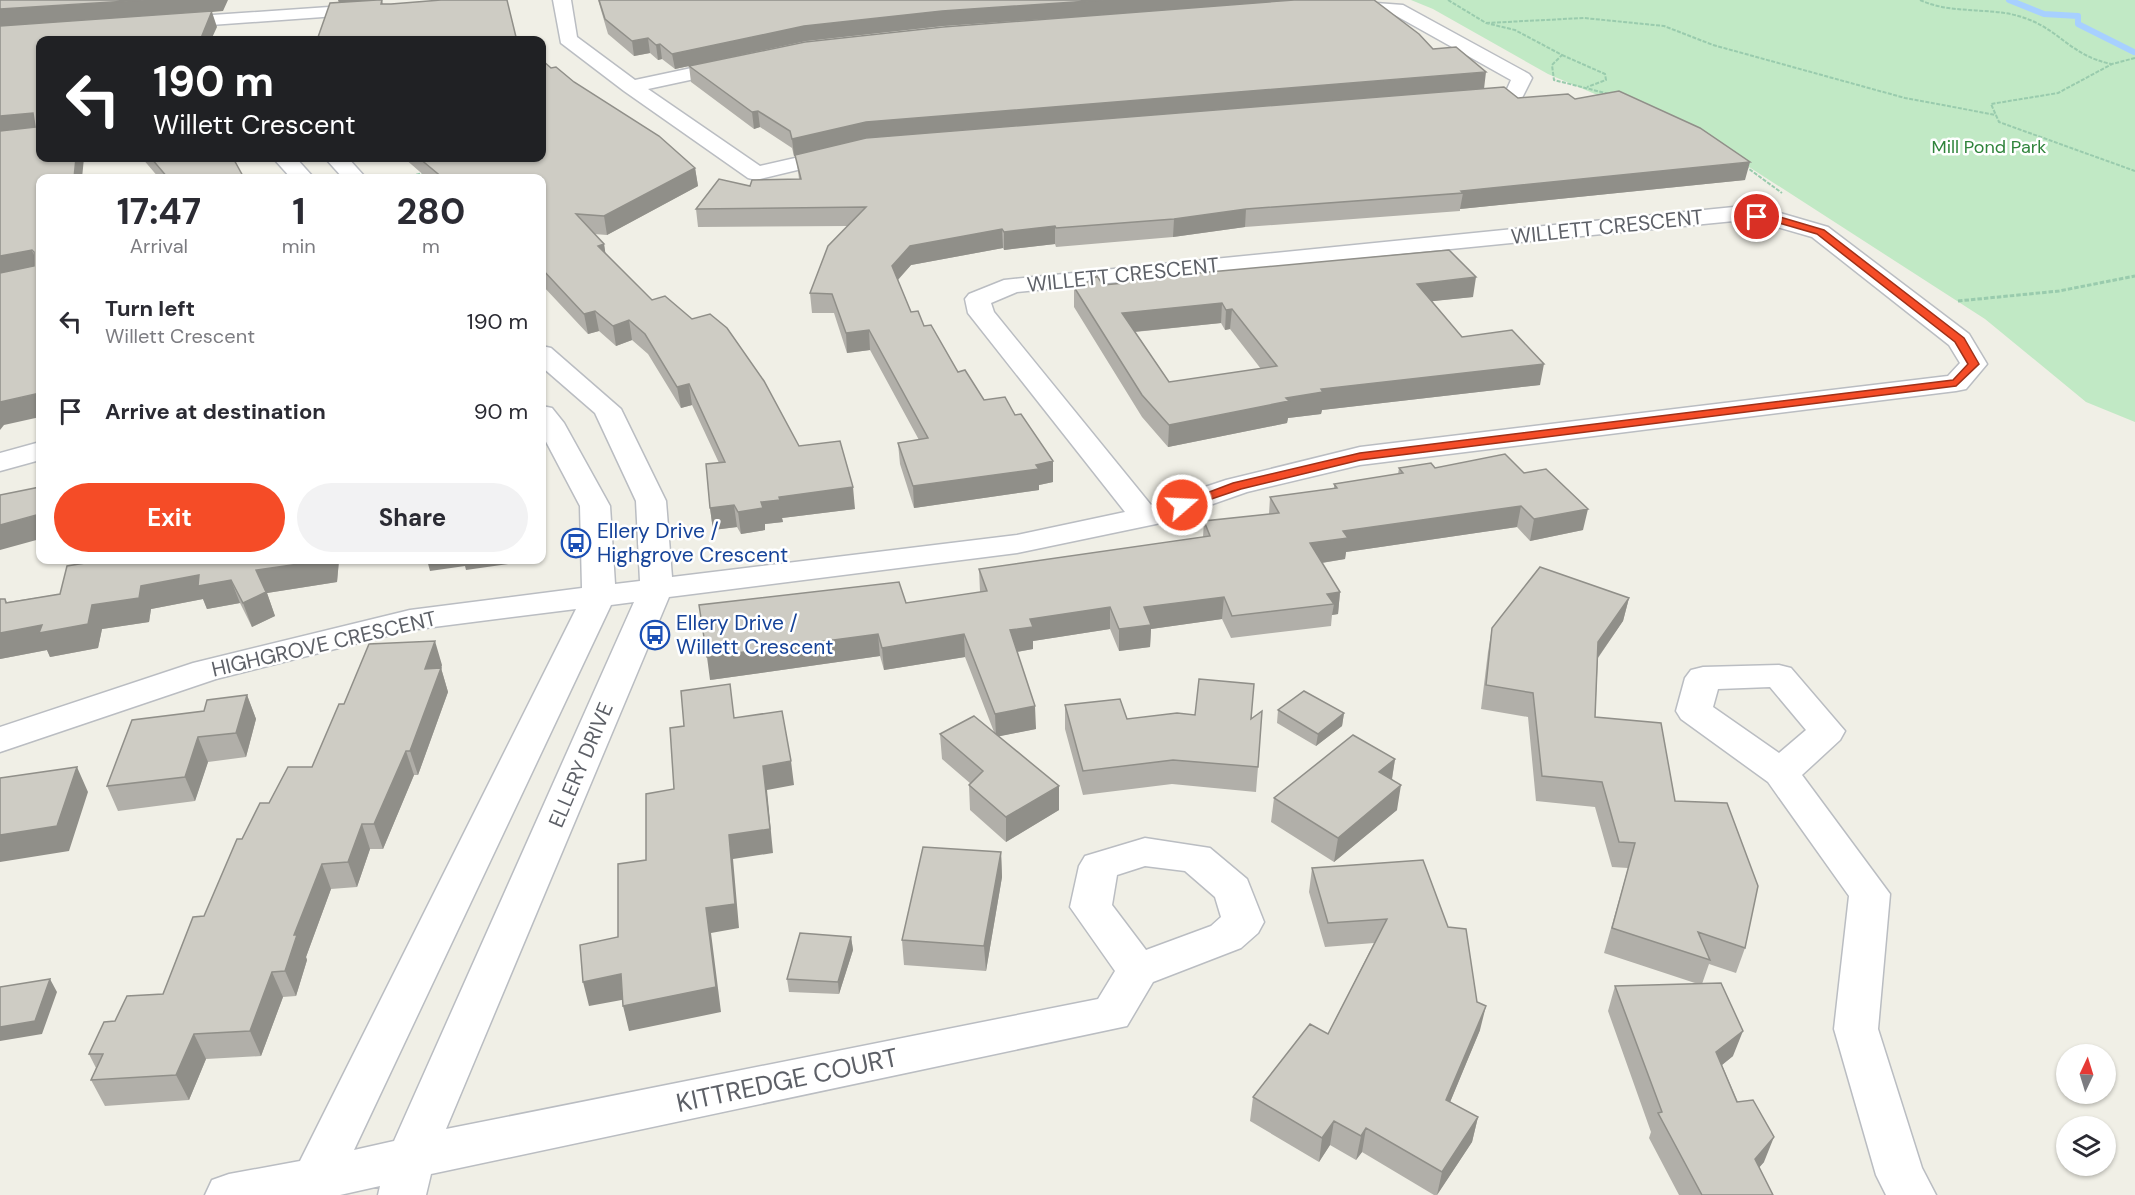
<!DOCTYPE html>
<style>
:root{--surface:#fff;--page:#f2f2f3;--text:#2b2b33;--muted:#7c7c81;--accent:#f54c27}
body{margin:0;font-family:"DM Sans",sans-serif;background:var(--page);color:var(--text);height:100vh;display:flex;flex-direction:column;font-size:22px;white-space:nowrap}
*{box-sizing:border-box;margin:0}
p{font-size:20px;color:var(--muted)}
.icon{flex:none;width:33px;height:33px;fill:none;stroke:currentColor;stroke-width:2;stroke-linecap:round;stroke-linejoin:round}
.map{position:relative;flex:1;overflow:hidden}
.sheet{position:absolute;left:36px;top:174px;width:510px;height:390px;display:flex;flex-direction:column;background:var(--surface);border-radius:12px;box-shadow:0 2px 4px #0004}
.sheet>*{flex:none}
.banner{position:absolute;left:36px;top:36px;width:510px;height:126px;border-radius:12px;box-shadow:0 2px 4px #0004;background:#202124;color:#fff;overflow:hidden}
.needle{width:39px;rotate:4deg}
.tools{position:absolute;left:2056px;top:1044px;display:grid;gap:12px}
.tools a{display:grid;place-items:center;width:60px;height:60px;border-radius:50%;background:var(--surface);box-shadow:0 2px 4px #0004;font-size:30px}
.pin{position:absolute;display:grid;place-items:center;width:51px;height:51px;color:#fff;margin:-26px;border:3px solid #fff;border-radius:50%;box-shadow:0 2px 6px #0007}
.me{position:absolute;width:66px;margin:-33px;rotate:71deg;stroke-linejoin:round;filter:drop-shadow(0 0 4px #0008)}
.turn{display:flex;align-items:center;gap:21px;height:126px;padding:0 18px;font-size:27px}
.turn .icon{width:78px;height:78px;stroke-width:2.5}
.turn b{display:block;font-size:42px;line-height:51px}
.eta{display:flex;justify-content:space-evenly;align-items:center;height:102px;text-align:center}
.eta b{font-size:36px;font-weight:700;line-height:42px}
.cta{display:flex;gap:12px;margin-top:auto;padding:12px 18px}
.cta a{flex:1;height:69px;border-radius:36px;background:var(--accent);color:#fff;font-size:24px;font-weight:700;line-height:69px;text-align:center}
.cta a+a{background:var(--page);color:var(--text)}
ul{padding:0;list-style:none}
li{display:flex;align-items:center;gap:18px;height:90px;padding:0 18px}
li div{flex:1}
li b{display:block;font-size:22px}
li em{font-style:normal}
.map>svg:first-child{display:block}
</style>
<div class="map">
<svg width="2135" height="1195" viewBox="0 0 2135 1195">
<rect width="100%" height="100%" fill="#f0efe6"/>
<!-- green -->
<path fill="#c1e9c5" d="M1411,0H2135V422L2086,402L1985,319L1715,145L1548,74L1433,9Z"/>
<g fill="none" stroke-linecap="round" stroke-linejoin="round">
<!-- stream -->
<path stroke="#a7d0ff" stroke-width="6" d="M2009,0L2044,14L2078,16V24L2134,52"/>
<!-- minor casing -->
<g stroke="#babdc2" stroke-width="3">
<path id="minor" d="M553,0H571L577,37L635,80L734,59L741,61L744,65L741,69L648,89L760,166L839,148L847,149L850,154L847,159L839,160L756,180L748,178L624,91L561,43Z
M1335,0L1403,5L1529,74L1532,78L1522,98L1515,100L1460,102L1457,98L1460,94L1507,89L1511,80L1393,14L1340,9L1331,4Z
M372,4L378,5L381,9L378,13L169,28L160,23L169,18Z
M273,158H296L314,178H291Z
M325,158H348L366,178H343Z
M1734,207L1780,213L1828,227L1969,334L1987,364L1966,389L1956,391L1360,465L1247,492L1156,524L1017,553L669,597L446,1129L1098,999L1115,971L1070,907L1079,866L1085,856L1145,838L1210,848L1247,879L1264,922L1258,933L1241,948L1153,982L1127,1026L431,1174L426,1195H378L380,1186L340,1195H205L212,1180L229,1174L300,1161L576,609L410,630L216,679L0,752V727L193,663L410,610L582,588L580,506L542,434V406L552,408L564,423L610,506L615,584L640,581L636,501L595,413L542,367V346L551,348L621,409L666,501L672,577L1017,535L1125,512L968,313L965,299L969,294L1004,280ZM1734,221L1777,227L1812,237L1949,345L1960,363L1948,376L1360,447L1226,480L1151,505L994,312L991,303L1017,292ZM634,602L394,1141L354,1150L611,605ZM1145,866L1185,871L1215,897L1221,917L1211,926L1146,950L1112,905L1117,875Z
M40,442V460L0,471V453Z
M1779,665L1791,668L1845,731L1840,740L1802,775L1890,894L1878,1029L1922,1168L1936,1195H1886L1876,1175L1834,1029L1849,896L1768,782L1681,719L1676,711L1685,678L1691,670L1703,667ZM1770,687L1806,730L1779,753L1713,707L1718,689Z"/>
</g>
<!-- path-far1 -->
<path stroke="#99cbad" stroke-width="2" stroke-dasharray="4 1.5" stroke-linecap="butt" d="M1448,0L1486,23L1515,30L1562,55L1552,65L1554,80L1609,94
M1920,0C1955,16 1995,5 2030,20C2062,33 2071,55 2111,64
M1486,23L1584,18L1664,26L1713,45L1905,98L1996,115
M1562,55L1605,74L1606,80L1587,87
M2135,58L2112,64L2058,93L1991,104L1999,122L2135,171
M1745,166L1782,193
M400,178L424,173"/>
<!-- path -->
<path stroke="#99cbad" stroke-width="3" stroke-dasharray="4.5 2" stroke-linecap="butt" d="M1958,301L2059,291L2135,276"/>
<!-- minor -->
<use href="#minor" fill="#fff" fill-rule="evenodd"/>
</g>
<!-- wall -->
<path fill="#b1afa9" fill-rule="evenodd" d="M598,0H1374L1433,49L1484,88L1518,98L1575,99L1745,180L1460,209V211L1245,227L1173,237L1056,247L1055,244L1004,250L1003,248L911,265L898,280L911,312L924,326L958,372L984,400L1015,415L1053,461V482L1039,485V490L914,508L900,464L898,443L919,440L870,350L847,353L834,313H812L810,293L848,226L698,227L696,209L750,186L799,179L796,155L794,156L792,148L760,127L754,129L691,82L689,66L675,69L662,59L658,60L650,53L634,56L608,34ZM1077,17L699,64L806,41L943,26Z
M551,68L574,82L695,168L698,186L607,235L594,234L604,244L605,253L799,446L855,509L782,518L783,522L765,524V530L741,534L737,527L713,530L710,508L719,463L692,405L681,408L648,354L632,340L616,346L599,331L588,334L542,285V178H427L404,158H542Z
M142,158H233L244,178H159Z
M1123,280L1473,297L1432,301L1462,337L1540,385L1322,410L1321,414L1288,418L1287,423L1168,447L1142,417L1074,307V287L1123,283ZM1221,323L1225,330L1230,329L1261,369L1169,382L1135,332Z
M1399,468H1435L1583,530L1530,541L1517,527L1346,552L1345,559L1322,563L1340,592L1338,614L1332,615L1331,626L1231,638L1222,619L1151,629L1150,647L1119,651L1110,629L1033,641V649L1017,652L1036,729L999,736L1059,810L1006,842L970,810L969,785L971,784L942,759L940,734L994,732L965,657L884,670L880,656L710,680L906,603L980,592L979,569L1203,537L1204,521L1269,514L1270,497L1334,489V484L1398,474Z
M87,560H339L337,582L267,593L275,616L252,627L240,603L207,609L203,599L151,609L149,622L102,629L98,648L50,657L47,650L0,659V599H5L7,602L60,594L85,563Z
M1629,598L1623,621L1598,658L1595,717L1675,801L1745,948L1736,973L1709,964L1702,984L1733,1056L1722,1065L1764,1162L1759,1167L1773,1195H1679L1649,1138L1651,1132L1608,1011L1615,986L1698,984L1604,953L1628,868L1612,867L1595,807L1536,801L1528,717L1481,709L1488,652L1492,628Z
M442,665L441,668L448,692L418,775H414L383,849H370L357,887L331,889L306,957L307,960L296,996L283,997L261,1056L206,1059L189,1100L105,1106L91,1080L96,1068L89,1054L115,1021L163,994L204,916L269,803L312,767L344,704Z
M247,695L256,719L246,757L208,762L195,801L118,811L107,786L204,711Z
M1065,705L1127,719H1251L1258,767L1256,792L1172,784L1083,795L1065,729Z
M1278,710L1344,713L1342,726L1316,746L1277,723Z
M1395,759L1392,780L1397,810L1334,862L1271,822L1274,798Z
M1001,852L1002,877L986,971L904,965L902,940Z
M1423,860L1480,1030L1450,1102L1478,1117L1472,1142L1437,1195H1434L1362,1152L1356,1160L1330,1145L1319,1162L1250,1121L1253,1097L1328,1034L1374,943L1325,947L1309,892L1312,868Z
M851,937L853,950L839,994L789,992L787,979Z"/>
<!-- shaded-wall -->
<path fill="#908f89" d="M144,0H228L223,11L212,12L217,27L211,40H195L0,26V9Z
M338,0H383H382L385,15L339,3Z
M1104,0H1318L943,26L806,41L675,69L672,54L804,26L942,11Z
M648,38L650,53L634,56L632,41Z
M660,44L662,59L658,60L656,45Z
M1486,72L1484,89L867,139L794,156L792,139L866,122Z
M758,111L760,127L754,129L752,112Z
M33,113L40,131L0,134V116Z
M76,158H84L82,178H74Z
M1750,162L1745,180L1460,209L1463,193L1461,191Z
M695,168L698,186L607,235L604,216Z
M1246,209L1245,227L1173,237L1174,219Z
M1055,226V244L1004,250V232Z
M1002,229L1003,248L911,265L893,285L892,266L910,246Z
M604,244L607,263L598,246Z
M32,250L40,270L0,277V256Z
M1476,277L1473,297L1415,303L1417,284Z
M1222,303L1221,323L1122,333V313Z
M1232,309L1230,329L1225,330L1226,310Z
M595,311L599,331L588,334L584,314Z
M629,320L632,340L616,346L613,326Z
M869,330L870,350L847,353L846,333Z
M1544,364L1540,385L1322,410L1321,414L1288,418L1287,423L1168,447L1169,425L1321,389Z
M689,384L692,405L681,408L677,387Z
M40,393V417L4,425L0,430V402Z
M1053,461V482L1039,485V490L914,508L913,486Z
M853,487L855,509L782,518L783,522L765,524V530L741,534L738,512L761,502L779,497Z
M734,505L737,527L713,530L710,508Z
M1521,506L1517,527L1346,552L1345,559L1308,565L1310,543L1343,531Z
M1588,509L1583,530L1530,541L1534,519Z
M40,514V539L0,550V525Z
M327,560H339L337,582L267,593L275,616L252,627L243,603L256,570Z
M427,560H529V561L466,570L465,566L430,571Z
M199,575L231,580L240,603L207,609L203,599L151,609L149,622L102,629L98,648L50,657L47,650L0,659V633L92,605L141,586Z
M1340,592L1338,614L1332,615L1334,604L1327,594Z
M1224,597L1222,619L1151,629L1150,647L1119,651V629L1144,607Z
M1629,598L1623,621L1592,666L1598,642Z
M1110,607V629L1033,641V649L1010,653V630L1030,619Z
M878,634L880,656L710,680L707,657Z
M964,634L965,657L884,670L882,648Z
M435,641L442,665L441,668L448,692L418,775L410,751L425,669Z
M247,695L256,719L246,757L236,733Z
M1035,706L1036,729L996,737L995,714Z
M1344,713L1342,726L1316,746L1318,734Z
M198,737L208,762L195,801L185,777Z
M406,751L414,775L383,849L374,824Z
M1395,759L1391,784L1379,772Z
M791,761L794,785L767,790L773,853L733,859L739,928L711,933L721,1012L629,1031L623,1006L706,908L729,835L763,766Z
M77,767L88,792L69,851L0,862V835Z
M1401,785L1397,810L1334,862L1338,838Z
M1059,786V810L1006,842V817Z
M362,824L370,849L357,887L348,862Z
M1001,852L1002,877L986,971L984,946Z
M322,864L331,889L306,957L307,960L296,996L285,971L294,935Z
M851,937L853,950L839,994L838,982Z
M272,972L283,997L261,1056L250,1031Z
M621,974L627,999L589,1006L583,982Z
M50,979L57,992L42,1034L0,1041V1027Z
M1486,1006L1480,1030L1441,1124L1446,1100Z
M1743,1031L1733,1056L1707,1077L1716,1052Z
M194,1034L206,1059L189,1100L176,1075Z
M1478,1117L1472,1142L1437,1195L1442,1172Z
M1334,1121L1330,1145L1319,1162L1322,1138Z
M1366,1128L1362,1152L1356,1160L1361,1136Z
M1774,1137L1764,1162L1745,1184L1755,1159Z"/>
<!-- building -->
<path fill="#ceccc4" stroke="#908f89" stroke-width="1.5" fill-rule="evenodd" d="M0,0H144L0,9Z
M377,0H382L381,4H391L441,0H507L516,37L520,40H317L330,3Z
M599,0H1104L942,11L804,26L672,54L660,44L656,45L648,38L632,41L605,19Z
M1294,0H1374L1419,34L1433,49L1456,47L1486,72L866,122L792,139L790,131L758,111L752,112L689,66L805,42L943,27Z
M212,11L201,38L196,39L195,40H40V158H76L74,178H40V393L0,402V273L34,266V252L32,250L0,256V131L35,127L33,113L0,116V26Z
M542,60L551,68L556,67L574,82L659,136L695,168L604,216L576,214L604,244L598,246L652,300L665,296L692,319L710,314L727,328L764,381L799,446L840,441L853,487L779,497L780,500L761,502L763,508L738,512L734,505L710,508L706,464L725,462L689,384L677,387L645,334L629,320L613,326L595,311L584,314L542,269V178H443L419,158H542Z
M1504,87L1518,98L1568,94L1575,99L1619,91L1700,128L1750,162L1461,191L1463,193L1246,209L1174,219L1056,228L1055,226L1004,232L1002,229L910,246L892,266L911,312L918,311L924,326L931,325L958,372L965,370L984,400L1005,397L1015,415L1021,414L1053,461L1036,465L1039,469L913,486L898,443L928,438L869,330L846,333L832,294L810,293L828,246L866,207L696,209L719,179L750,186L752,180L801,179L795,155L866,138Z
M151,158H233L244,178H168Z
M1449,250L1476,277L1417,284L1462,337L1512,330L1544,364L1321,389L1323,392L1286,398L1289,401L1169,425L1142,395L1074,287L1081,286L1097,276L1103,285L1124,283L1123,280ZM1222,303L1226,310L1232,309L1277,366L1169,382L1122,313Z
M1505,454L1524,473L1546,469L1588,509L1534,519L1521,506L1343,531L1348,538L1310,543L1340,592L1327,594L1334,604L1232,616L1224,597L1144,607L1151,625L1119,629L1110,607L1030,619L1033,627L1010,630L1035,706L995,714L964,634L882,648L878,634L707,657L699,605L899,582L906,603L987,591L979,569L1210,536L1204,521L1279,513L1270,497L1337,488L1334,484L1403,473L1399,468L1431,463L1435,468Z
M40,487V514L0,525V495Z
M87,560H327L256,570L266,592L243,603L231,580L198,586L199,575L141,586L139,598L92,605L88,624L39,633L42,625L0,633V599H5L6,603L60,594L67,566L85,563Z
M1540,567L1629,598L1598,642L1595,717L1661,723L1675,801L1727,803L1758,886L1745,948L1698,932L1710,960L1612,928L1635,843L1619,842L1602,782L1542,776L1533,693L1486,685L1492,628Z
M435,641L425,669L441,668L410,751H406L374,824H362L348,862L322,864L294,935H297L285,971L272,972L250,1031L194,1034L176,1075L91,1080L103,1054H89L104,1022L115,1021L127,996L163,994L193,917L204,916L237,839H242L260,803H269L288,767H312L339,704H344L369,644Z
M1199,679L1254,684L1251,719L1262,711L1258,767L1173,760L1083,771L1065,705L1120,699L1127,719L1177,713L1195,715Z
M730,684L734,718L782,711L791,761L763,766L770,829L729,835L735,904L706,908L716,987L623,1006L621,974L583,982L580,945L618,937V864L646,860V794L674,789L670,728L684,726L681,691Z
M1304,691L1344,713L1318,734L1278,710Z
M247,695L236,733L198,737L185,777L107,786L132,720L204,711L207,700Z
M974,716L1059,786L1006,817L969,785L983,771L940,734Z
M1353,735L1395,759L1379,772L1401,785L1338,838L1274,798Z
M77,767L57,826L0,835V778Z
M923,847L1001,852L984,946L902,940Z
M1423,860L1448,927L1466,929L1477,1002L1486,1006L1446,1100L1478,1117L1442,1172L1366,1128L1361,1136L1334,1121L1322,1138L1253,1097L1310,1024L1328,1034L1387,919L1328,923L1312,868Z
M800,933L851,937L838,982L787,979Z
M50,979L35,1021L0,1027V987Z
M1721,983L1743,1031L1716,1052L1737,1102L1753,1100L1774,1137L1755,1159L1773,1195H1702L1658,1113L1662,1112L1615,986Z"/>
<!-- route -->
<path fill="#f54c27" stroke="#9f3119" stroke-width="1.5" d="M1757,214L1780,217L1824,230L1964,338L1979,364L1956,386L1360,460L1241,489L1182,509L1175,505L1233,483L1360,453L1953,380L1968,364L1955,342L1817,234L1779,223L1754,219V215Z"/>
<!-- icons -->
<defs>
<g id="bus-ring" transform="scale(1.5)"><circle r="9.5" fill="#fff" stroke="#1a4fb4" stroke-width="1.5"/><path d="M-5-6H5V4H4V6H2V4H-2V6H-4V4H-5ZM-3.5-4V0h7V-4ZM-3.5 1.2v1.5H-2V1.2ZM2 1.2v1.5H3.5V1.2Z" fill="#1a4fb4"/></g>
</defs>
<g fill-rule="evenodd">
<use href="#bus-ring" x="576" y="543"/>
<use href="#bus-ring" x="655" y="635"/>
</g>
<g text-anchor="middle" stroke-width="5" stroke-linejoin="round" paint-order="stroke">
<!-- far-park labels -->
<g font-size="18" fill="#2f843b" stroke="#fff">
<text x="1989" y="153">Mill Pond Park</text>
</g>
<!-- street labels -->
<g font-size="21" fill="#5d6067" stroke="#fff">
<text transform="translate(1607 227) rotate(-6)" y="7">WILLETT CRESCENT</text>
<text transform="translate(1123 275) rotate(-6)" y="7">WILLETT CRESCENT</text>
<text transform="translate(324 644) rotate(-13)" y="7">HIGHGROVE CRESCENT</text>
<text transform="translate(581 765) rotate(-67)" y="7">ELLERY DRIVE</text>
</g>
<!-- transit labels -->
<g font-size="21" fill="#164399" stroke="#fff" text-anchor="start">
<text x="597" y="538">Ellery Drive /<tspan x="597" dy="24">Highgrove Crescent</tspan></text>
<text x="676" y="630">Ellery Drive /<tspan x="676" dy="24">Willett Crescent</tspan></text>
</g>
<!-- near-street labels -->
<g font-size="26" fill="#5d6067" stroke="#fff">
<text transform="translate(787 1080) rotate(-12)" y="9">KITTREDGE COURT</text>
</g>
</g>
</svg>
<div class="tools">
<a><svg class="needle" viewBox="-14 -14 28 28"><path d="M0-13l5 13h-10z" fill="#e53935"/><path d="M0 13l5-13h-10z" fill="#7c7c81"/></svg></a>
<a><svg class="icon" aria-label="layers" viewBox="0 0 24 24"><path d="M12 4l9 5-9 5-9-5zM3 14l9 5 9-5"/></svg></a>
</div>
<div class="pin" style="left:1757px;top:217px;background:#d93025"><svg class="icon" aria-label="arrive" viewBox="0 0 24 24"><path d="M6 21V4h12l-3 4 3 4H6"/></svg></div>
<svg class="me" style="left:1182px;top:505px" viewBox="-20 -20 40 40"><circle r="17" fill="#f54c27" stroke="#fff" stroke-width="3"/><path d="M0-11L8 9 0 5-8 9z" fill="#fff"/></svg>
<div class="banner">
<div class="turn"><svg class="icon" aria-label="left" viewBox="0 0 24 24"><path d="M17 20v-9H6M10 6l-5 5 5 5"/></svg><div><b>190 m</b>Willett Crescent</div></div>
</div>
<section class="sheet">
<div class="eta">
<div><b>17:47</b><p>Arrival</p></div>
<div><b>1</b><p>min</p></div>
<div><b>280</b><p>m</p></div>
</div>
<ul>
<li><svg class="icon" aria-label="left" viewBox="0 0 24 24"><path d="M17 20v-9H6M10 6l-5 5 5 5"/></svg><div><b>Turn left</b><p>Willett Crescent</p></div><em>190 m</em></li>
<li><svg class="icon" aria-label="arrive" viewBox="0 0 24 24"><path d="M6 21V4h12l-3 4 3 4H6"/></svg><div><b>Arrive at destination</b></div><em>90 m</em></li>
</ul>
<div class="cta"><a>Exit</a><a>Share</a></div>
</section>
</div>
